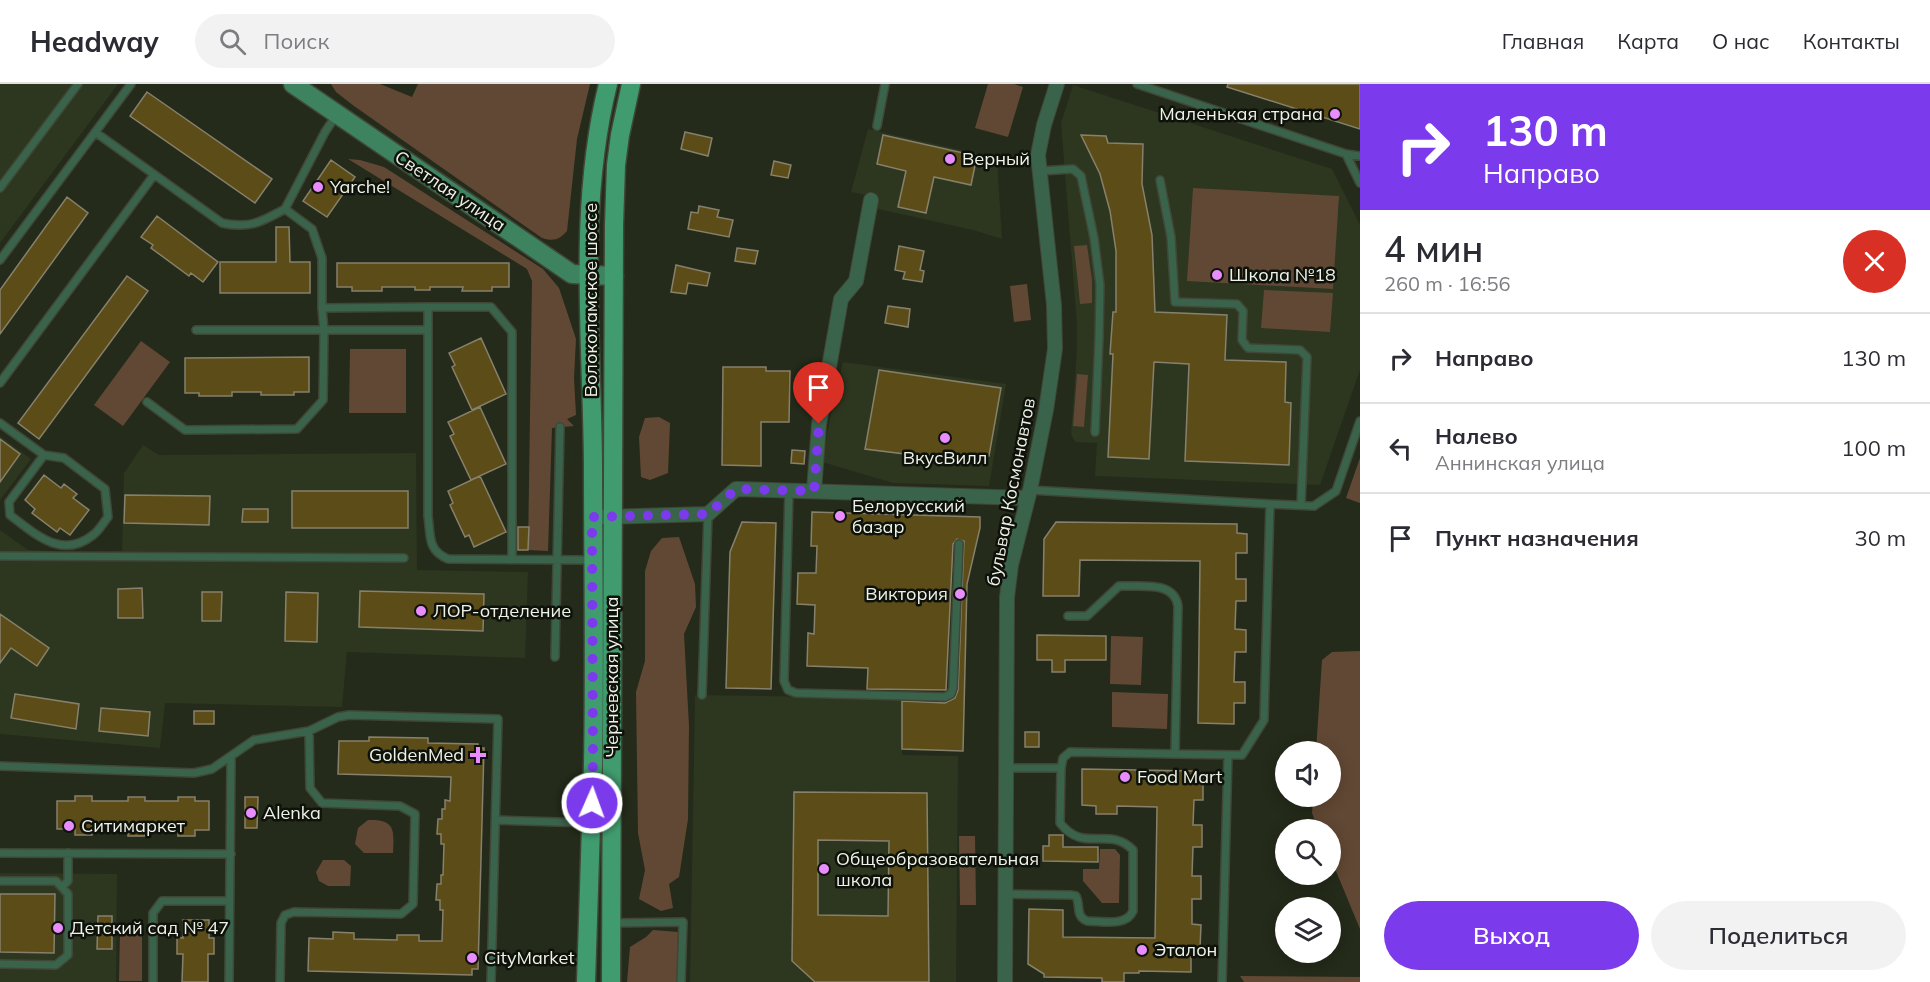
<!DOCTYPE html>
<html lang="ru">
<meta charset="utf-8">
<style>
:root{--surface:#fff;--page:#f2f2f3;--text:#2b2b33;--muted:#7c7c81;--line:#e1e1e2;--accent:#7c3aed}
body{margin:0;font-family:Mulish,sans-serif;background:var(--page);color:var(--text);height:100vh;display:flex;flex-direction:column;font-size:22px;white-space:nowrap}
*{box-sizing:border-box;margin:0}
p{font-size:20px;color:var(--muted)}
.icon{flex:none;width:33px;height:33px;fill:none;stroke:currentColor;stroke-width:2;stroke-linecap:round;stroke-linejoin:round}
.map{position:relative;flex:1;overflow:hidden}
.details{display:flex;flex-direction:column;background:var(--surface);width:570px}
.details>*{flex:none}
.guide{background:#7c3aed;color:#fff;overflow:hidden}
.fabs{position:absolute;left:1275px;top:657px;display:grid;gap:12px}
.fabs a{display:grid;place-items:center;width:66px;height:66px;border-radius:50%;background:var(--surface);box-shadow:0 3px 15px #0003;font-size:30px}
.pin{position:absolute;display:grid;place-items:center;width:51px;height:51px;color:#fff;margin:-62px -26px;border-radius:50% 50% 50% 0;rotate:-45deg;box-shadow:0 0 6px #0007}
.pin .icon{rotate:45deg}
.me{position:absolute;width:66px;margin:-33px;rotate:2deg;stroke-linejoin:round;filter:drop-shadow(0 0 4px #0008)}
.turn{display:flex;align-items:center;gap:21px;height:126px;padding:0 24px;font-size:27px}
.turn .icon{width:78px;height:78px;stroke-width:2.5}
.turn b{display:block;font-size:42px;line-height:51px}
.round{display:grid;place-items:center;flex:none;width:63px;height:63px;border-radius:32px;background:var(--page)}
.summary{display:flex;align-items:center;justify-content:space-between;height:102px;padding:0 24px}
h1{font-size:36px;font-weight:600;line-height:45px}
.button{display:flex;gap:12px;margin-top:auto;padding:12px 24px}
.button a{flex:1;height:69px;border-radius:36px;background:var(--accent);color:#fff;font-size:24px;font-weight:600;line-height:69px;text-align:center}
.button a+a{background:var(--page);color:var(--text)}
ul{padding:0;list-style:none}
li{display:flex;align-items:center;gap:18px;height:90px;padding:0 24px;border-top:2px solid var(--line)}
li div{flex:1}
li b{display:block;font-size:22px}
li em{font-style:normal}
header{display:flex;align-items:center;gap:36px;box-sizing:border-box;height:84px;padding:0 30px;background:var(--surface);border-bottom:2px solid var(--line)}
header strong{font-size:28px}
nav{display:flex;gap:33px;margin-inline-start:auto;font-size:21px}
.search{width:420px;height:54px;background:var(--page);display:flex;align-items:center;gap:15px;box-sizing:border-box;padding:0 21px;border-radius:33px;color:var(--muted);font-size:22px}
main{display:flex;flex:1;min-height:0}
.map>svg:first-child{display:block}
</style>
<header>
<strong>Headway</strong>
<div class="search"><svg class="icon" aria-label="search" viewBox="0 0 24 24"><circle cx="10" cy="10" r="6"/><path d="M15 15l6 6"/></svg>Поиск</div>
<nav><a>Главная</a><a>Карта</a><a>О нас</a><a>Контакты</a></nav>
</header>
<main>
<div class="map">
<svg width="1360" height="898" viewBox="0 0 1360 898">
<rect width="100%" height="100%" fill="#242b1a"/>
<!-- built -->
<path fill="#2d361e" d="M0,0H118L0,159Z
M1073,1L1332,85L1360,141V286L1320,401L1095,392L1097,359L1075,358L1071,350L1077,266V241L1061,39Z
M868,45L997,74L1002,155L973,146L874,124L876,113L851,108Z
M843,278L1006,300L989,402L893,399L822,378L830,335Z
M0,352L31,375L0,416Z
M143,361L159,371L416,369L417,486L528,488L525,574L347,568L342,623L165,619L160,664L0,650V446L28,466L73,468L122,467L124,389Z
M695,611L902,614V671L958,672L956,898H690Z
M0,789L117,790L116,898H0Z"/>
<!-- green -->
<path fill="#614834" d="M331,0H380L412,13L418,0H590L577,55L567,147C560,155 554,158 542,154L354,22L336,8Z
M988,0H1014L1023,3L1008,53L975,44Z
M348,75L360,76L384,83L543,185L559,204L576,255L574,294L576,331L567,335L574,342L552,344L548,467L528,466L532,197L527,185Z
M1193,104L1339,112L1333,205L1187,197Z
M1087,161L1092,196V219L1080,220L1074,162Z
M1027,200L1031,236L1014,238L1010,202Z
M1264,206L1333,209L1330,248L1261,244Z
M141,257L170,278L123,342L94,321Z
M350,265H406V329H349Z
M1077,290L1088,291L1084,343L1073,342Z
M659,333L670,339L668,389L650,396L641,393L639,353L645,334Z
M1360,374V419L1346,414Z
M679,453L695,500L696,523L684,550L689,642L688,735L679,793L669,800L673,824L661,827L639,815L645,786L638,749L636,608L645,577V487L651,467L662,454Z
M1111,552L1143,553L1141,601L1110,600Z
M1360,567V845L1331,775L1330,746L1318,745L1312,729L1313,713L1330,712V668L1316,667L1322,576L1332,568Z
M1112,608L1168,610L1167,645L1112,643Z
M368,736C396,735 394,747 393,769H364L355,760L358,744Z
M959,752H975L976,821H960Z
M1100,765H1115L1120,771L1119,819H1102L1083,797V785H1099Z
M323,776H344L351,782L350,802H328L319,797L316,788Z
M653,846L678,848L677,898H627L630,863L646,853Z
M120,847H142V897H119Z
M1240,892L1360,893V898H1244Z"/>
<!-- building -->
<path fill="#5c4d18" stroke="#87806c" stroke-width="1.5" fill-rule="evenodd" d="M1228,0H1360V45L1227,3Z
M147,8L272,95L255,119L130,32Z
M685,48L712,54L708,72L681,65Z
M883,51L977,72L971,101L934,93L926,129L898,123L906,87L877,80Z
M1081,51L1106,52L1108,59L1143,60L1142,100L1152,151L1155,228L1227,231L1225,276L1286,278L1285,318L1291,319L1289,381L1185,377L1189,280L1154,278L1149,375L1108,373L1113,270H1110L1113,228H1116V167L1110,127L1100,90Z
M331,76L355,93L327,133L303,117Z
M774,77L791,81L788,94L771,91Z
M67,113L88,129L0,250V206Z
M699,122L719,126L717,133L733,136L729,153L688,145L691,128L698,129Z
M157,132L218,178L203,198L191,189L189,192L151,164L153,161L141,153Z
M276,143H289L290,178H310V209H220V178H276Z
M899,162L924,167L920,186L924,187L922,198L903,195L905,188L895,186Z
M737,164L758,167L755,180L735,177Z
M337,179H509V203H492V207H462L463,203H430V206H415V203H382V207H352V203H337Z
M676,181L710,189L707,202L688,199L686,210L671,208Z
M127,192L148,207L39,355L18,339Z
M888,222L910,225L908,243L885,239Z
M481,254L506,310L472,326L452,283L455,281L449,269Z
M309,273V308H294V311H261V308H232V312H199V309H185V274Z
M723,283H766V287H790L789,338H761V382L722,381Z
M879,286L1001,304L989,372L913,371L865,365Z
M480,323L506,380L471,396L450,352L454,350L448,338Z
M0,355L20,370L0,398Z
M792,366L805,367L804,380L791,379Z
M44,391L61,404L64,400L77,410L73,414L89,426L70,451L60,444L57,448L32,429L35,425L25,416Z
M480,392L506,448L474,463L469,451L465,453L450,421L453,419L448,407Z
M292,407H408V444H292Z
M125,411L210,412L209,441L124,439Z
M243,425H268V438H242Z
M812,428L980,433V444L967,500L963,667L902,665V617L945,619L955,614L958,606L964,457L957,455L953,460L946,606L867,605L868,584L807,582L808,549L814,550L815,521L797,520L798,489H816L817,462H811Z
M742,438L776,439L771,605L726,604L730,468Z
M1056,438L1237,440V449L1247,450V469H1236V495H1246V517H1236L1235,545L1246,546V568H1235L1234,598H1245V619H1234V640L1198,639L1200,477L1080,476L1079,512H1043L1044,455Z
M518,443H529L528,466H518Z
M142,504L143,534H118V505Z
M360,507L484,510L483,547L359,543Z
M202,508H222L221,537H202Z
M286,508L318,509L317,558L285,557Z
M0,530L49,564L37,582L11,564L0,579Z
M1037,551L1106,552V576H1065V588H1052V576H1037Z
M15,610L79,620L76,645L11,634Z
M101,624L150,628L148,652L99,647Z
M194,627H214V640H194Z
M1025,648H1039V663H1025Z
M369,653L428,654V659L478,660V664H484L478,885H472V891L308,887L309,854L333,855V848L354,849V855L397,856V851H419V857H442L443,826H440V816H436L437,800H441V791H443L444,760H441V750H437L438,735H442V725H445V716L450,717L451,693L338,690L339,657H369Z
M1082,685L1194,687V694H1203V716H1194L1193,741H1202V763H1193L1192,792H1201V815H1192V840L1201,841L1200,864H1191V888L1139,887V889H1124V898H1102V894L1044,893V890L1028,880L1029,825L1063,826V853L1155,854L1157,723L1117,722V730H1096V722L1082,721Z
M794,708L927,709L929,898H815L792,877ZM818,756L889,757L888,832L818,831Z
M75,712H92V717H128V713H145V717H178V713H195V717H209V746H195V752H178V745H145V752H128V745H92V751H75V745H57V717H75Z
M245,713H258L257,744H245Z
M1049,751H1063V763H1098V778L1043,777V762H1049Z
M0,810H55L54,869L0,868Z
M98,832H112V865H97Z
M183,836H209V854H214V870H208V898H182L183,870H177V853L183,854Z"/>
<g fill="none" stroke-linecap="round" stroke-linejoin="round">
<!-- lane casing -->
<g stroke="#404737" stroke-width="10">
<path id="lane" d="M1137,0L1346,70L1360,72
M337,30L325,48L285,125L312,145L322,174V224L428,223V432C431,452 427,466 448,475L592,476
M877,42L885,0
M95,48L222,139C250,145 261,138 285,125
M1346,70L1360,99
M1040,87L1073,85L1081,92L1094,154L1100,201L1099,255L1095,348
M1160,96L1171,153L1175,218L1237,220L1243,227L1242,256L1248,264L1300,266L1307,273L1301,421
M0,104L78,0
M0,176L131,0
M428,223H491L512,248V476
M196,246H427
M0,299L154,91
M147,318L185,346L297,345L323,316L324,247L322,224
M0,339L44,371L64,374L105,405L108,433C103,439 99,447 93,451C62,476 35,450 10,431L9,418L44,371
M789,406L784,597L788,606L796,609L945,613L951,610L953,604L959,460
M1030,406L1270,420L1264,636L1242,671L1175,670L1178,522C1174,496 1139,503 1119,502L1087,532H1068
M1270,420L1314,422L1336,407L1360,337
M0,472L404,474
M555,573L560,343
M702,611L708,430
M0,682L194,689L212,685L254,656L309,647L338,633L349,631L498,635L491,898
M1006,684H1061
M496,736L591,739
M0,769L231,770
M0,797H56L68,810V871L56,881L0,880
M62,803L68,797V769
M1005,810L1071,811L1076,812C1081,822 1075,832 1087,837C1102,837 1126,843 1133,827V766C1109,741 1084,770 1060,739L1061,684L1063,674L1070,668L1175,670
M613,839L683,838L681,898
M153,898V829L162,817H229
M229,898L231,674
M280,898L281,839L285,831L294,828L401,830L413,820L415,730L400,722L322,719L310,704L309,647
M1222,898L1228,671"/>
</g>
<!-- street casing -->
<g stroke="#404737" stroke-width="16">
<path id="street" d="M814,407L819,340L841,215L856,197L871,116
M603,433L708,430L736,405L1028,414
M1005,898L1007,513L1011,481L1030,406L1046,326L1055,265L1054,221L1038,71L1044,41L1057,0"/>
</g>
<!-- secondary casing -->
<g stroke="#404737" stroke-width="21">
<path id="secondary" d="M293,0L572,190L614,192"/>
</g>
<!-- primary casing -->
<g stroke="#404737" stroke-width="21">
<path id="primary" d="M586,898C588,825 591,753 593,680C595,580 593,480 593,380C592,254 577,124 608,0
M611,898L614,141L616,81L620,51L631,0"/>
</g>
<!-- lane -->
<use href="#lane" stroke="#3a634c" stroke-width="7"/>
<!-- street -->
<use href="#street" stroke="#3a634c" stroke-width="14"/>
<!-- secondary -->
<use href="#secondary" stroke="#3e8360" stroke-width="18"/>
<!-- primary -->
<use href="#primary" stroke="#409c6f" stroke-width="18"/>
</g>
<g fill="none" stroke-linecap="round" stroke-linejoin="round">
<!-- route -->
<path stroke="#7c3aed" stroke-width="10" stroke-dasharray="0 18" d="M592,719L593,679L592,433L708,430L736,405L814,407L819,340"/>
</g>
<!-- markers -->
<g fill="#e98dfe" stroke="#0f120b" stroke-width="2">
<circle cx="1335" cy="30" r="6"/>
<circle cx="950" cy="75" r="6"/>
<circle cx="318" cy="103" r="6"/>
<circle cx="1217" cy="191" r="6"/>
<circle cx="945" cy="354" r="6"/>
<circle cx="840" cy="432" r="6"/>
<circle cx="960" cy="510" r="6"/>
<circle cx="421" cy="527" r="6"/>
<path d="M475 662h6v6h6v6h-6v6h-6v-6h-6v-6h6z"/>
<circle cx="1125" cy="693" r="6"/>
<circle cx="251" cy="729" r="6"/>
<circle cx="69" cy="742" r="6"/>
<circle cx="824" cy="785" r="6"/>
<circle cx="58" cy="844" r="6"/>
<circle cx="1142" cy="866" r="6"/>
<circle cx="472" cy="874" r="6"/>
</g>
<g text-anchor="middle" stroke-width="5" stroke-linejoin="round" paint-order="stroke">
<!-- poi labels -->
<g font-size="18" fill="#eef3e8" stroke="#0f120b" text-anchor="start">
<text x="1323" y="36" text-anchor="end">Маленькая страна</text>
<text x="962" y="81">Верный</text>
<text x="330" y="109">Yarche!</text>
<text x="1229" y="197">Школа №18</text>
<text x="945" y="380" text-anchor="middle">ВкусВилл</text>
<text x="852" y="428">Белорусский<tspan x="852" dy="21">базар</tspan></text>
<text x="948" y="516" text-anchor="end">Виктория</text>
<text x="433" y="533">ЛОР-отделение</text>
<text x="464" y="677" text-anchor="end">GoldenMed</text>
<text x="1137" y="699">Food Mart</text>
<text x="263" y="735">Alenka</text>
<text x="81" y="748">Ситимаркет</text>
<text x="836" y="781">Общеобразовательная<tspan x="836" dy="21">школа</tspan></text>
<text x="70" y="850">Детский сад № 47</text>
<text x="1154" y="872">Эталон</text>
<text x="484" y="880">CityMarket</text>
</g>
<!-- street labels -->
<g font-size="18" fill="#eef3e8" stroke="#0f120b">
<text transform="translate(450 107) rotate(34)" y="6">Светлая улица</text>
<text transform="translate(591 216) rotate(-90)" y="6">Волоколамское шоссе</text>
<text transform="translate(1011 408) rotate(-79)" y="6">бульвар Космонавтов</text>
<text transform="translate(612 593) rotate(-90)" y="6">Черневская улица</text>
</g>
</g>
</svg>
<div class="fabs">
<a><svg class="icon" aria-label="sound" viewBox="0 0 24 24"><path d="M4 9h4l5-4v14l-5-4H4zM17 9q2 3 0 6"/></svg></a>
<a><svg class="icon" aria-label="search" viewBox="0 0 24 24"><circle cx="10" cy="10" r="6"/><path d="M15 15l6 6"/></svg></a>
<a><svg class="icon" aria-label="layers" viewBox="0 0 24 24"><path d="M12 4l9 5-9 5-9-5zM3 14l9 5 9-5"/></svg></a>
</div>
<div class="pin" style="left:819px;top:340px;background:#d93025"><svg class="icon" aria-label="arrive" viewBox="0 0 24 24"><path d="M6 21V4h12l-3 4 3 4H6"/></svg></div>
<svg class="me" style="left:592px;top:719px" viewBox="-20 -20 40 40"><circle r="17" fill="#7c3aed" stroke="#fff" stroke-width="3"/><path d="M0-11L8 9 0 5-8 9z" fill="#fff"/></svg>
</div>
<section class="details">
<div class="guide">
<div class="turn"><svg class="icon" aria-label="right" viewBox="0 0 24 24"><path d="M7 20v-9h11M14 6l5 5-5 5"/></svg><div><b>130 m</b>Направо</div></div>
</div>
<div class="summary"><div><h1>4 мин</h1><p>260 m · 16:56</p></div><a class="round" style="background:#d93025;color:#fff"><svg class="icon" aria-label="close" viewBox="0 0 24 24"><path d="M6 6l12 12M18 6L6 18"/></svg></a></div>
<ul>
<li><svg class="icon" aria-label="right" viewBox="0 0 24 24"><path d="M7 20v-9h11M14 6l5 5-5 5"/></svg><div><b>Направо</b></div><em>130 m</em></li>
<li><svg class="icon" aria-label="left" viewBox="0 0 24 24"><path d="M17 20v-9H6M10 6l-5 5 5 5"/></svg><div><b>Налево</b><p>Аннинская улица</p></div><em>100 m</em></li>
<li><svg class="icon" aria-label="arrive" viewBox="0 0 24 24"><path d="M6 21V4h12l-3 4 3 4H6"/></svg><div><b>Пункт назначения</b></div><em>30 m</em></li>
</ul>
<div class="button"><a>Выход</a><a>Поделиться</a></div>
</section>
</main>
